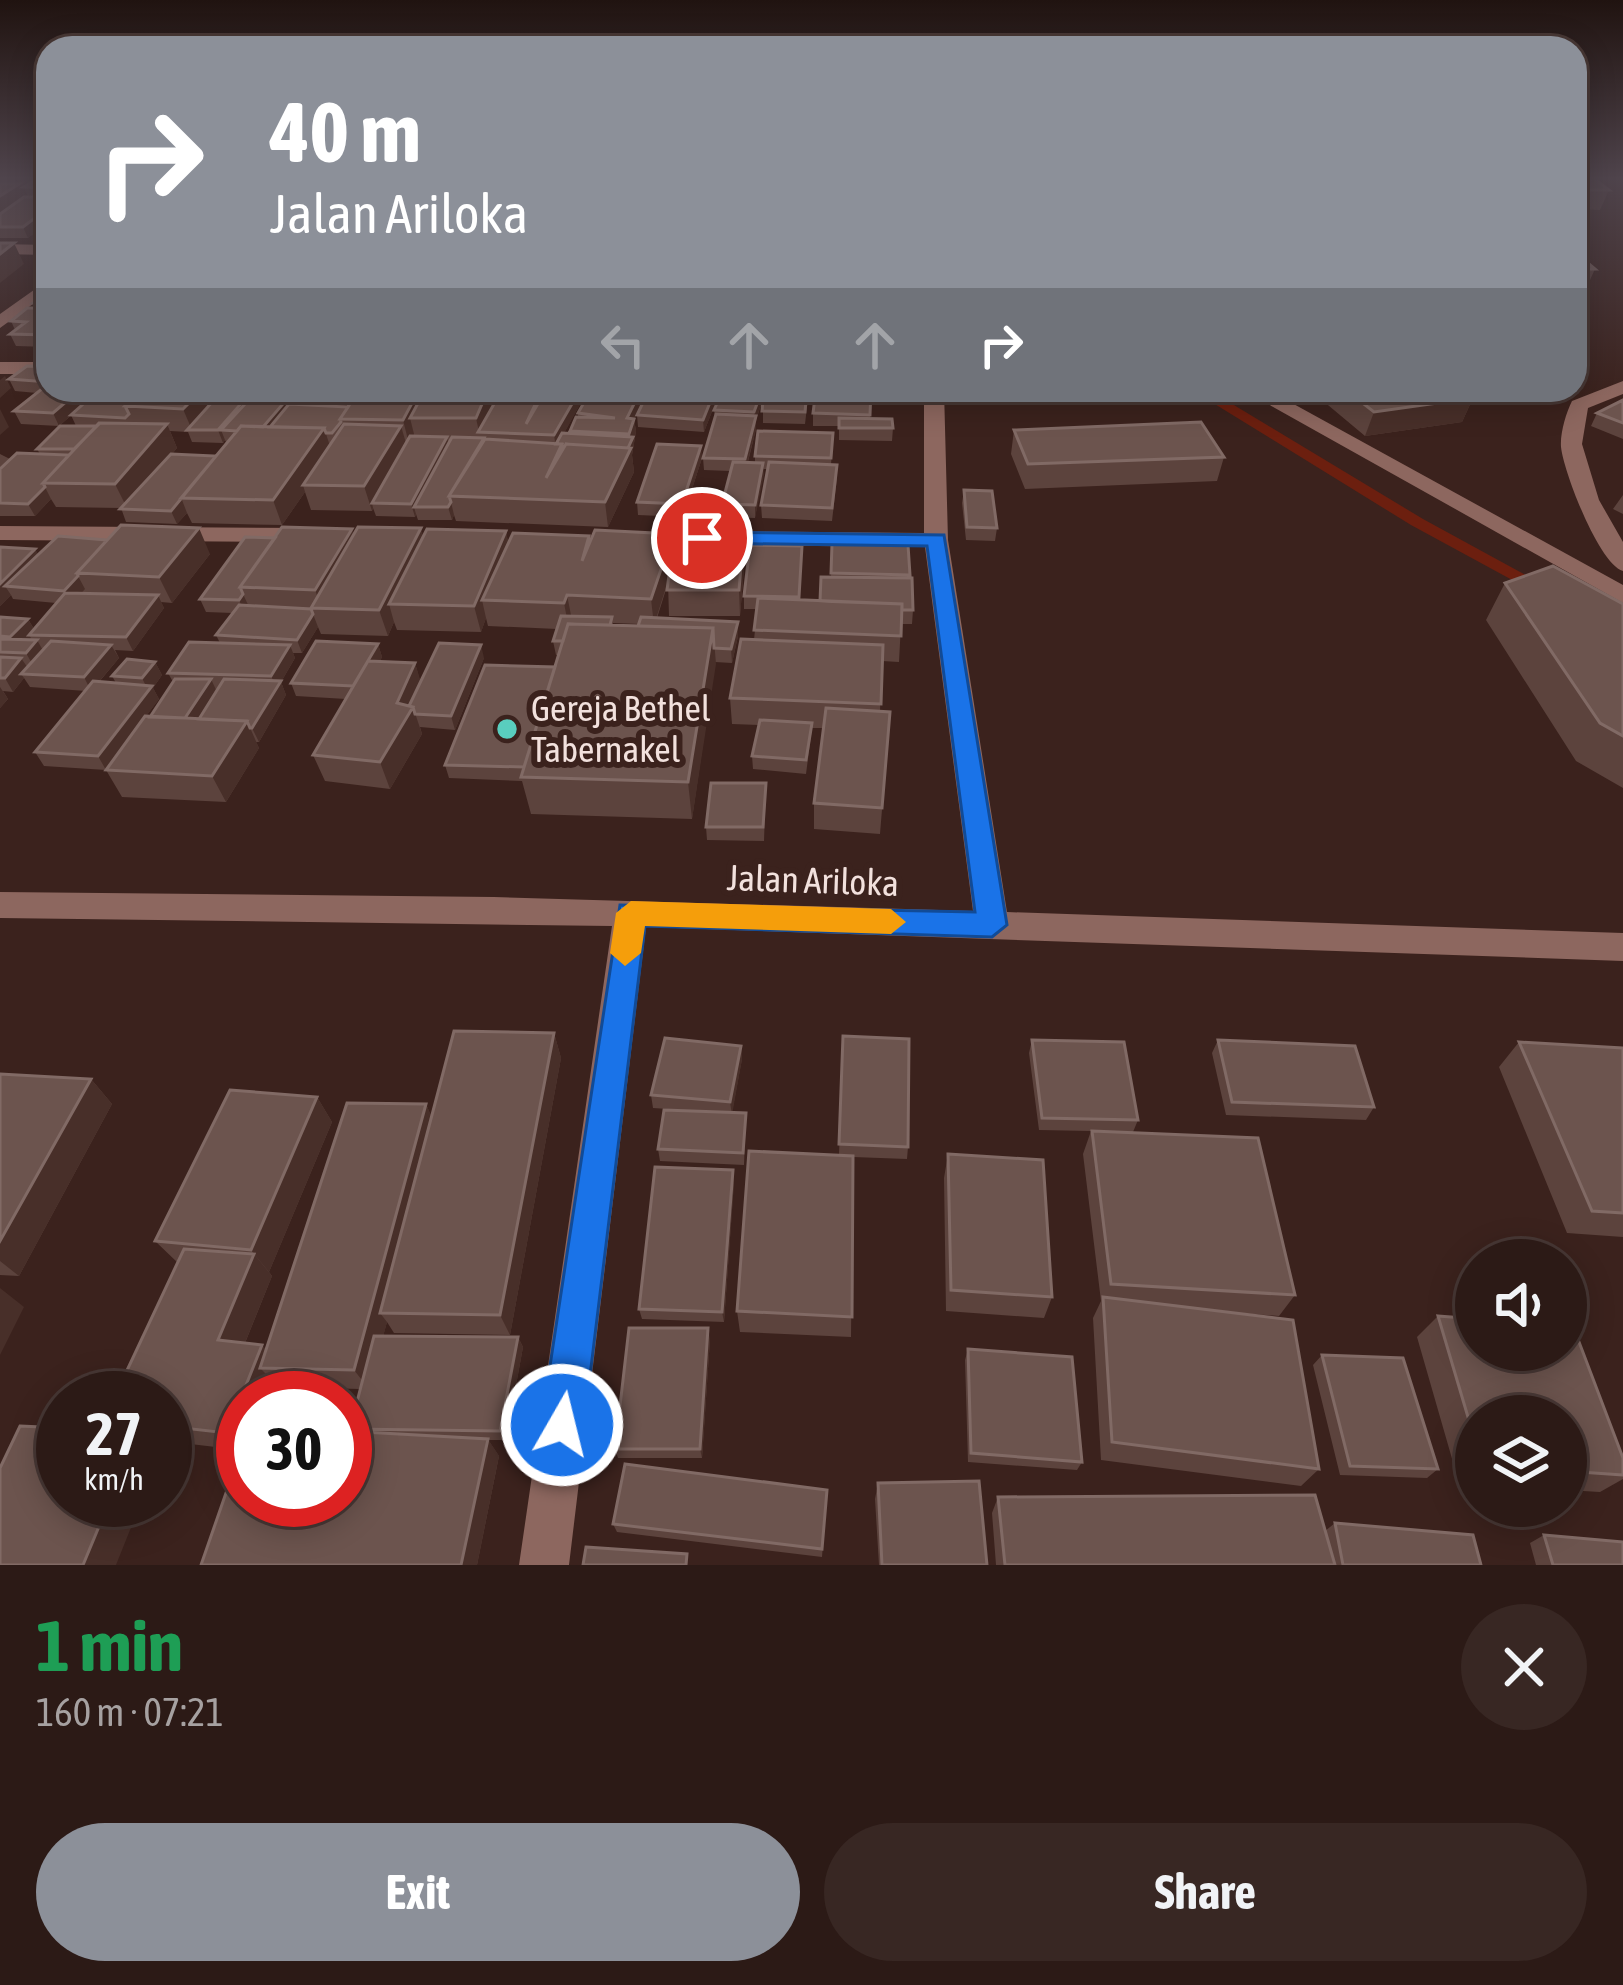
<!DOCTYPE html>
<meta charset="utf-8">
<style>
:root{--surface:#2c1a16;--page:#382723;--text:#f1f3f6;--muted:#a6a1a1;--line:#483835;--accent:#8c9099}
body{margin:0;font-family:"Asap Condensed",sans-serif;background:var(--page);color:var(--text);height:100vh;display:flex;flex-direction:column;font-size:45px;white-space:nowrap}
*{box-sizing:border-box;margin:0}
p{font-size:39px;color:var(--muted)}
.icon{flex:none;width:66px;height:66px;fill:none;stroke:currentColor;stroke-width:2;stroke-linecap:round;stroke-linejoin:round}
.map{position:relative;height:1565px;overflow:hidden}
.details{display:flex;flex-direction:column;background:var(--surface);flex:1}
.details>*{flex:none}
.top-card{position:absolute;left:36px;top:36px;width:1551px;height:366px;border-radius:36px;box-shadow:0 6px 30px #0003,0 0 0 3px var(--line);background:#8c9099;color:#fff;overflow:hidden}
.tools{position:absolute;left:1455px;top:1239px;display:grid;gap:24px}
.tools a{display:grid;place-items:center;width:132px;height:132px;border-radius:50%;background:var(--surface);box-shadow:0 6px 30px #0003,0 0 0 3px var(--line);font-size:60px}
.speed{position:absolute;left:36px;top:1371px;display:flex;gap:24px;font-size:60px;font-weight:700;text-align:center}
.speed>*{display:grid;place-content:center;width:156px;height:156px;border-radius:50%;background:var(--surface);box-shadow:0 6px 30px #0003,0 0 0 3px var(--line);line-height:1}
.speed small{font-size:30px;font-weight:400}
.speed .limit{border:18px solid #d22;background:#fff;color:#111}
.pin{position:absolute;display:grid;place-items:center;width:102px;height:102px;color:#fff;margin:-51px;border:6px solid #fff;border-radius:50%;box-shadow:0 3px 12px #0007}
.me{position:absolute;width:132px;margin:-66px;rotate:8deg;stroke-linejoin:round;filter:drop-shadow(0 0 9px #0008)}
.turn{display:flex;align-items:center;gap:42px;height:252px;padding:0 36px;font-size:54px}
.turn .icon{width:156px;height:156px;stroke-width:2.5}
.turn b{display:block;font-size:84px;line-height:102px}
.lanes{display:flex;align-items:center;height:114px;padding:0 36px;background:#0003;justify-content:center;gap:60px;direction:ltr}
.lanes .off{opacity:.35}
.round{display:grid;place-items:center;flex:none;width:126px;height:126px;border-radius:63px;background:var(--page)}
.summary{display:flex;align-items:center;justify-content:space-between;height:204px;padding:0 36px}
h1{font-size:72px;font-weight:700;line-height:90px;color:#1e9e55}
.action{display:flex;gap:24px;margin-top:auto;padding:24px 36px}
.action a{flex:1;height:138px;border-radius:72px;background:var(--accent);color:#fff;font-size:48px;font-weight:700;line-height:138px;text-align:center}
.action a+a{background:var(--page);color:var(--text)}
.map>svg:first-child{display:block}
</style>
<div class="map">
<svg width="1623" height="1565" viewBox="0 0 1623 1565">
<rect width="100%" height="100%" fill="#3b221d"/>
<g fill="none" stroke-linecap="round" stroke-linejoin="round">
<!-- stream -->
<path fill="#6c1f0f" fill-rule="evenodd" d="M1192,390H1209L1423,519L1555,591L1552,595H1540L1411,525Z"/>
<!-- minor -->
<path fill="#8d675f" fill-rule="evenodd" d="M0,244L48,245V255L0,254Z
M48,280V293L0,328V314Z
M0,362H48V374H0Z
M1623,381V394L1588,408L1582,444L1599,500L1623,542V571C1599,564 1564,473 1561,447C1560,433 1566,413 1572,401Z
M924,390H944L948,540L1007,912L1623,933V961L646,927L569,1565H519L612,926L0,918V892L494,897L973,911L925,547L702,545L690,538L702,531L924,533Z
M1243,390H1268L1623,585V603Z
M0,526L312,528L324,535L312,542L0,540Z"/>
</g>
<!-- wall -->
<path fill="#5c433d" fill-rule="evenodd" d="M0,177H48V222L28,238H0Z
M1575,177L1609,190L1600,210L1575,209Z
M1575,252L1595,269L1590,280H1575Z
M48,292V347L16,346L10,334L15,330L11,321L35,308L33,303Z
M48,367V390H588L564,433L570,434L578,417V413L591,390H646V394L634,419L636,431L632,455L634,472L608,527L456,521L454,515L452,520H418L416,514L415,517L376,516L373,508L372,511L311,510L305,492L282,525L192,523L187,513L177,524L126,522L121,508L56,507L51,499L35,516H0V454L10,459L40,454L37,449L76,426L71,415L90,399L59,426L21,424L14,411L37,393L15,391L9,379ZM170,431L188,432L192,442L223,443L225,440L226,442L216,456L172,454L177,448Z
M649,390H718V396L704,432L638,427L637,415Z
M723,390H809L805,424L763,423V399L756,420V429L748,462H755V456L833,433L831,465L837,478L832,521L762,518L761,505L768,469H763L755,518L723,517L722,504L730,471L704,470L703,458L715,418L714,410Z
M871,390L870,418L893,428L892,441L839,440V426H813V413Z
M1310,390H1461L1473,398L1462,422L1365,436Z
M1623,400V439L1591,426L1597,413Z
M1014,430L1224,457L1217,481L1025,489L1011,454Z
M702,458L683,517L638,515L637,502Z
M964,490L997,528L995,541L966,540L962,503Z
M1623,495V514L1613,509Z
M506,531L508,543L590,542L673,534V541L744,531L745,556L740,616H669L668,583L657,618L738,622V636L732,663L715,662L692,819L531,814L522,781L449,778L445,765L555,667L559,655H556L553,641L557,629L488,626L486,618L481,632L397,630L394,622L388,636L321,634L318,627L302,653H293L295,658L281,682L286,695L259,742H256L259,748L226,802L122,797L106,770L44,766L35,752L86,691L30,687L24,678L13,692L3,691L8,699L0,708V617L28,619L34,629L56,603L13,599L11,595L0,606V547L38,555L210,554L172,603L161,602L164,608L133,651L115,650L119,658L99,682L116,683L112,676L155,662L162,675L153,688L159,699L146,716L150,717L173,682L168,673L220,643L216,635L233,613L206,612L200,599L275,538L354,535L423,536ZM613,623L639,624L638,626L613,625Z
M832,544L908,545L913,610L912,624H901L899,662L882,661L880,711L890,712L880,834L814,829V803L823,728H812L806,774L753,769L752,756L759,725L732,724L730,698L754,640L757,609H744V596L802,546L799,600L820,601L831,577Z
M1505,583L1623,604V788L1576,761L1486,620Z
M378,644L382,657L380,661L415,663L420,681L484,658L455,730L420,727L422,734L390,789L325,781L313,755L346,699L296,696L291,683Z
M766,783L764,841L707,840L706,827Z
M554,1033L561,1058L510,1335L394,1333L387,1322L383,1336L518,1337L523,1347L506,1440H488L499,1456L477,1565H201L241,1450L165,1441V1398L178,1263L155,1241L317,1097L332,1122L269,1272L272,1276L245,1343L266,1349L426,1104L431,1116ZM274,1382L279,1387L360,1389L350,1429L352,1431L243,1500V1398H268Z
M843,1036L908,1147L907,1159L853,1157L851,1337L740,1332L737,1311L839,1155Z
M1032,1040L1138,1120L1133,1132L1295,1295L1279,1316L1239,1313L1319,1469L1301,1486L1101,1460L1093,1318L1101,1301L1083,1154L1091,1131L1039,1130L1029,1053Z
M1218,1040L1374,1107L1366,1120L1226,1115L1212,1053Z
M1519,1042L1623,1048V1237L1567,1233L1499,1067Z
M741,1046L742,1059L732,1112L746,1113L744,1165L660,1161L658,1149L683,1110L653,1108L651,1095Z
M0,1074L91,1079L112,1104L19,1276L0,1275Z
M948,1154L1052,1297L1044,1318L946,1311L944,1178Z
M734,1182L724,1322L642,1319L639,1309Z
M1438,1316L1623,1458V1479L1600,1492L1566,1490V1416H1476V1484L1459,1483L1417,1337Z
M710,1339L702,1458H618L615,1449Z
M968,1349L1082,1462L1077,1470L968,1462L965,1360Z
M1322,1355L1438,1469L1427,1478L1340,1475L1313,1365Z
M878,1483L987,1565H879L875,1499Z
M827,1490L822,1557L617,1532L613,1524Z
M998,1497L1325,1531L1335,1523L1481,1565H996L992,1513Z
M1544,1535L1623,1565H1536L1530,1543Z"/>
<!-- shaded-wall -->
<path fill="#482f29" d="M16,177H48L24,187L27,195L0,223V196L17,185L14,178Z
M48,208V222L28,238L23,227Z
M14,243L24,264L0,283V254Z
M5,376L11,388L0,398V380Z
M80,390H100L59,426L53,413Z
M202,390H234L192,430L183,409Z
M253,390H267L221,430L225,440L223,443L218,430Z
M295,390H310L290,400L293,409L274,431L258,432Z
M419,390H435L410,418L414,434L409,444L403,420Z
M488,390H502L479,432L476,418Z
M580,390H588L556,448L554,435Z
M641,390H646V394L634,419L636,431L632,455L634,472L608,527L605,502L630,443L627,418Z
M715,390H718V396L704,432L703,420Z
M762,390H765V392L756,420V429L745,472V459L754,422V412Z
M1473,398L1462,422L1365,436L1374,412Z
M0,409L9,427L0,435Z
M167,424L177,448L127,508L115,484Z
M401,426L408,450L372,503L373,508L372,511L364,486Z
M324,428L332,452L303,485L305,492L282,525L273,500Z
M447,437L450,450L414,507L416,514L415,517L411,504Z
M701,446L702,458L683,517L682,504Z
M763,463L764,475L755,518V505Z
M45,487L51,499L35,516L28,504Z
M182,500L187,513L177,524L171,511Z
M451,502L454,515L452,520L448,507Z
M199,528L210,554L172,603L159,577Z
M421,528L428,553L389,604L394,622L388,636L379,610Z
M352,529L360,554L322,609L315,590Z
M506,531L511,557L482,600L486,618L481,632L474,606Z
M744,531L745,556L740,616L739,590Z
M673,534L675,559L654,625L651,599Z
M35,549L43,562L5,586L11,595L0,606V584Z
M78,576L85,589L71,604L64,591Z
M243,594L249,607L245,614L239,600Z
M158,595L164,608L133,651L126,637Z
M567,595L572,620L569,629L564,603Z
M313,614L318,627L302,653L297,640Z
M28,619L36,633L29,635L31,638L19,650L10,637Z
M738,622V636L732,663L731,649Z
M713,628L716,664L692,819L688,782Z
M37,640L45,654L34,667L26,653Z
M378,644L382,657L360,699L355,686Z
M111,645L119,658L91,691L84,677Z
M290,645L295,658L281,682L286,695L259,742L252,728L277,688L271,676Z
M481,645L484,658L455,730L451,716Z
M21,658L30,671L21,674L24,678L13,692L5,678Z
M155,662L162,675L153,688L159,699L106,770L98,756L148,690L142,678Z
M415,663L423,689L414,710L422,734L390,789L380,762L397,703Z
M211,679L217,692L189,736L182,722Z
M0,687L8,699L0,708Z
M247,721L259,748L226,802L212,776Z
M554,1033L561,1058L510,1335L500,1315Z
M741,1046L742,1059L732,1115L730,1102Z
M91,1079L112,1104L19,1276L0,1261V1241Z
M317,1097L332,1122L269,1272L251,1250Z
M426,1104L437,1129L380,1313L387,1322L369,1389L354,1370Z
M733,1170L734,1182L724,1322L722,1312Z
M254,1254L272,1276L238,1360L218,1340Z
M0,1288L24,1307L0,1355Z
M708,1328L710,1339L702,1458L700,1449Z
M518,1337L523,1347L506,1440L500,1431Z
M262,1345L281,1365L260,1368L274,1382L268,1398H243V1447L227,1433Z
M488,1439L499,1456L477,1565H461Z
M110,1500H142L116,1565H83Z"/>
<!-- building -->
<path fill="#6c544e" stroke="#816a65" stroke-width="3" d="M41,177H48V188L24,187Z
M1575,177H1592L1609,190H1575Z
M0,184H19L0,196Z
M24,197H48V208L23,227H0V214Z
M0,243H14L0,254Z
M1575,252L1595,269H1575Z
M48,292V304L33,303Z
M27,308H48V322H34H48V335L10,334L26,322L11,321Z
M27,366L48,367V382L9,379Z
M48,384V390H80L53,413L14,411Z
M99,390H142L125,406L129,414L125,418L71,415Z
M142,390H202L183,409L125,406Z
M223,390H253L218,430H187Z
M258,390H295L263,427L241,426L237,431L221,430Z
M299,390H359L351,403L290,400Z
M359,390H419L403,420L340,419Z
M425,390H488L476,418H410Z
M502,390H542L526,424L546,390H580L554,435L478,432Z
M591,390H641L627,418L634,419L629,434L570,431L576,417L615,418L578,413Z
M649,390H715L703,420L637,415Z
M723,390H762L754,412L714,410Z
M764,390H807L805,412L762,411Z
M816,390H871L870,415L813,413Z
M1346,390H1461L1473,398L1374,412Z
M1623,400V423L1597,413Z
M289,404L348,407L340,419L341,422L332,433H326L324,428L270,427Z
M716,414L756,416L745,459L703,458Z
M839,418L892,419L893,428H839Z
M1201,422L1224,457L1028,464L1014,430Z
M99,423L167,424L115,484L43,483Z
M344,424L401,426L364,486L303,485Z
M60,426H97L74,449H37Z
M241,426L324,428L273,500L181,498Z
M758,431L833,433L831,458L755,456Z
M562,433L633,437L628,448L566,444L563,449L562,444H556Z
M410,436L447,437L411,504L372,503Z
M452,437L484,438L449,496L451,502L448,507H414Z
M485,439L562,444L546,478L566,444L631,448L605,502L449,496Z
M657,444L701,446L682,504L637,502Z
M17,453L69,455L43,483L45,487L28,504L0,503V469Z
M171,454L216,456L171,511L120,509Z
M733,462L763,463L755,505L722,504Z
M769,462L837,465L832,508L761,505Z
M964,490L992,491L997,528L967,527Z
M121,525L199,528L159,577L77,573Z
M282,527L352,529L315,590L240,587Z
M358,527L421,528L379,610L311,608Z
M427,529L506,531L474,606L389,604Z
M595,530L673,534L651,599L567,595L564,603L482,600L513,533L589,536L582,561Z
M675,531H744L739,590H667Z
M58,536L107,540L77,573L78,576L64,591L5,586Z
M245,537L275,538L240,587L243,594L239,600L200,599Z
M832,544L908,545L910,575L831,573Z
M750,545L802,546L799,597L744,596Z
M0,547L35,549L0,584Z
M1553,566L1623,604V736L1600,723L1505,583Z
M821,577L912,578L913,610H902V604L820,601Z
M65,593L158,595L126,637L29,635Z
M758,598L902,604L901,636L754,630Z
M239,605L311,609L313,614L297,640L216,635Z
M561,616L612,617L610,625L568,624L563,641H553Z
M0,617L28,619L10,637L0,636Z
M641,617L738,622L731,649L714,648L713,628L638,626Z
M568,624L713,628L688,782L521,777Z
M0,639L37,640L26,653L0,652Z
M741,639L883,645L881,704L730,698Z
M51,641L111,645L84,677L21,674Z
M316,641L378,644L353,686L291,683Z
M189,642L290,645L271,676L168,673Z
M439,643L481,645L451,716L415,714L413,707L409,706Z
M0,657L21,658L5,678H0Z
M127,659L155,662L142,678L112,676Z
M368,661L415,663L397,703L413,707L380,762L313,755Z
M485,665L555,667L524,767L445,765Z
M175,679H211L185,718L150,717Z
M224,679L281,681L252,728H250L247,721L199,719Z
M93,681L152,686L98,756L35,752Z
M826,708L890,712L882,808L814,803Z
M145,716L247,721L212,776L106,770Z
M760,720L812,723L806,760L752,756Z
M711,783H766L763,827H706Z
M454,1031L554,1033L500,1315L380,1313Z
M843,1036L909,1039L908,1147L839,1144Z
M665,1038L741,1046L730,1102L651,1095Z
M1032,1040L1124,1042L1138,1120L1042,1118Z
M1218,1040L1355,1046L1374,1107L1232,1102Z
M1519,1042L1623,1048V1213L1592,1211Z
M0,1074L91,1079L0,1241Z
M230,1090L317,1097L251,1250L155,1241Z
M347,1103L426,1104L354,1370L260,1368Z
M664,1110L746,1113L743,1153L658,1149Z
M1092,1131L1258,1138L1295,1295L1111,1284Z
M749,1151L853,1156L852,1317L737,1311Z
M948,1154L1043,1160L1052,1297L951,1290Z
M655,1167L733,1170L722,1312L639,1309Z
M184,1249L254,1254L218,1340L262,1345L227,1433L165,1426V1398H114Z
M1103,1297L1293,1320L1319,1469L1112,1442Z
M1438,1316L1476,1319V1350H1566V1325L1573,1326L1623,1458V1475L1566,1471V1416H1476V1444Z
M629,1328H708L700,1449H615Z
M374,1336L518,1337L500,1431L350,1429Z
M968,1349L1072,1357L1082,1462L971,1453Z
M1322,1355L1403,1358L1438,1469L1350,1466Z
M20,1426L63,1428V1500H110L83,1565H0V1468Z
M345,1431L488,1439L461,1565H201L243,1444V1500H345Z
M625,1464L827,1490L822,1549L613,1524Z
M979,1481L987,1565H882L878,1483Z
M1315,1495L1335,1565H1005L998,1497Z
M1335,1523L1473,1535L1481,1565H1343Z
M1544,1535L1623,1542V1565H1553Z
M586,1547L687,1554L686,1565H583Z"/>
<!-- sky -->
<linearGradient id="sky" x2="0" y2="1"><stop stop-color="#201310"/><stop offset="0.45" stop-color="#4f444c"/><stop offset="1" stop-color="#4f444c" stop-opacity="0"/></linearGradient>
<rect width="1623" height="396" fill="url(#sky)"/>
<!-- route -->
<path fill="#1a73e8" stroke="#114b97" stroke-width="3" d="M702,532L944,535L1007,925L992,937L645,926L584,1425L578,1440L562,1447L547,1440L541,1425L620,905L975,912L927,546L695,543L692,538Z"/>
<!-- slow -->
<path fill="#f59e0b" d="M631,901L891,909L906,922L891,934L645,926L641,953L625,966L610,953L616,913Z"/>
<!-- markers -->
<circle fill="#59cebe" stroke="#3b221d" stroke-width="4.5" cx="507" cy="729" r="12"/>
<g text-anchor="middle" stroke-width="12" stroke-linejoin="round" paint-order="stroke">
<!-- poi labels -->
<g font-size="36" fill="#f2e1dd" stroke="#3b221d" text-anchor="start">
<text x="531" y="721">Gereja Bethel<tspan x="531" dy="41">Tabernakel</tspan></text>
</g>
<!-- street labels -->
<g font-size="36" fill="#f2e1dd" stroke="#3b221d">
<text transform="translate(813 880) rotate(2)" y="13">Jalan Ariloka</text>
</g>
</g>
</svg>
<div class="tools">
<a><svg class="icon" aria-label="sound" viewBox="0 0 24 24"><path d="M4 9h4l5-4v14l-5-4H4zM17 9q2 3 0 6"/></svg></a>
<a><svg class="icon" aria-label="layers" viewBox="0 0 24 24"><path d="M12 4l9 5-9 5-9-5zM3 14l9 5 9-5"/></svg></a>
</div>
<div class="speed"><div>27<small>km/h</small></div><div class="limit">30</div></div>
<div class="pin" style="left:702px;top:538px;background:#d93025"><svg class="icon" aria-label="arrive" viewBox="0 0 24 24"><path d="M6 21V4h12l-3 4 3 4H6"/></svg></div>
<svg class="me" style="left:562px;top:1425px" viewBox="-20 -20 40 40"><circle r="17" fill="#1a73e8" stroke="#fff" stroke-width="3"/><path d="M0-11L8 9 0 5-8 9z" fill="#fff"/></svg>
<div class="top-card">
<div class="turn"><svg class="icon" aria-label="right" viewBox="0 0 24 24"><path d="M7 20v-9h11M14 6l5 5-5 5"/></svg><div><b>40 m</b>Jalan Ariloka</div></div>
<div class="lanes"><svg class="icon off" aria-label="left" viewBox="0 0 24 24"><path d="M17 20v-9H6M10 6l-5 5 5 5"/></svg><svg class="icon off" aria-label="ahead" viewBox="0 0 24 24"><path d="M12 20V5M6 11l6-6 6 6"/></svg><svg class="icon off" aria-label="ahead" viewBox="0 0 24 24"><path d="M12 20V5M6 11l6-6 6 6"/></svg><svg class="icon" aria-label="right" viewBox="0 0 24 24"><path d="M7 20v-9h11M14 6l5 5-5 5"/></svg></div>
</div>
</div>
<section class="details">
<div class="summary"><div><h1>1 min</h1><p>160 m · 07:21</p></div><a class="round"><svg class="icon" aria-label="close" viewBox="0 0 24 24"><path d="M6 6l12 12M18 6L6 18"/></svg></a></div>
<div class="action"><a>Exit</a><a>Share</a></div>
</section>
